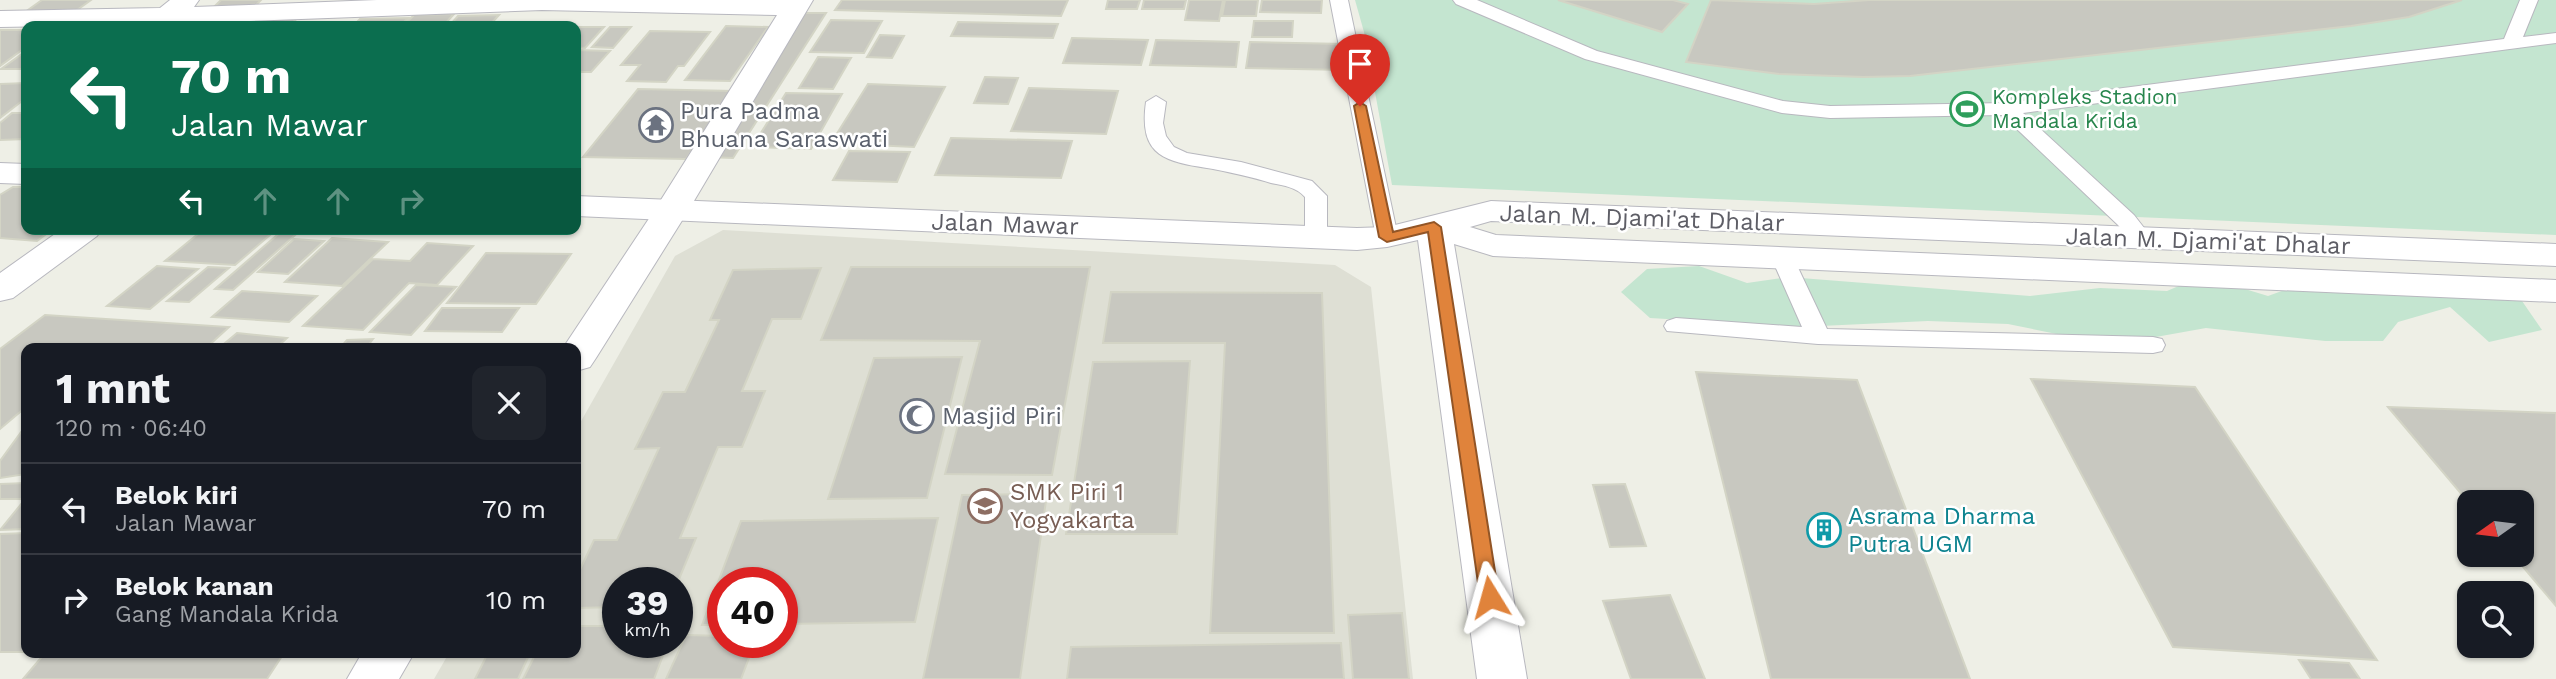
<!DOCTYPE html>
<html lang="id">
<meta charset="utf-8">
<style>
:root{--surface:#171b24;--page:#20242c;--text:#f1f3f6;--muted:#9ea1a6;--line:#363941}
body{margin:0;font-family:"Work Sans",sans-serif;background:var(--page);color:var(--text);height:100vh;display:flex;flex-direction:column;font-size:26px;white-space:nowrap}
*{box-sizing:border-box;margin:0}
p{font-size:23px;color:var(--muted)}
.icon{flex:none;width:38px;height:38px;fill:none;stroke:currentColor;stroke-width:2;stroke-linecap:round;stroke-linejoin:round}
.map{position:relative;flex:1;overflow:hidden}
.sheet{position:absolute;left:21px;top:343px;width:560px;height:315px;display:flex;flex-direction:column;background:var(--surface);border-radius:14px;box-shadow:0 2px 5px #0004}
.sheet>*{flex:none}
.guide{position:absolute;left:21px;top:21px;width:560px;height:214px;border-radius:14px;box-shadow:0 2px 5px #0004;background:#0b6e4f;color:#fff;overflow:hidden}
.needle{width:46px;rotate:256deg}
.fabs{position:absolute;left:2457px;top:490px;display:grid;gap:14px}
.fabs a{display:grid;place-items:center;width:77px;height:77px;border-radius:14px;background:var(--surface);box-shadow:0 2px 5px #0004;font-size:35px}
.speed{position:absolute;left:602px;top:567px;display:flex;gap:14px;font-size:35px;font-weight:700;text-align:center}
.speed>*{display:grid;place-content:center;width:91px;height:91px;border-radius:50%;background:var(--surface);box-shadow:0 2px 5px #0004;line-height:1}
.speed small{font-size:18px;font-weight:400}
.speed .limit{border:10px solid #d22;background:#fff;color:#111}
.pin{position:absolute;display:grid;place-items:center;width:60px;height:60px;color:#fff;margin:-72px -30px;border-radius:50% 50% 50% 0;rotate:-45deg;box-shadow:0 0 7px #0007}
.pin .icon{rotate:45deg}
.me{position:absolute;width:77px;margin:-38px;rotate:352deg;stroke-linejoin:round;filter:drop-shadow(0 0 5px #0008)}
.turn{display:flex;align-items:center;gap:24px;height:147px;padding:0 35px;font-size:32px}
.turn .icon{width:91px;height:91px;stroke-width:2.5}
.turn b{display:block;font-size:49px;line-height:60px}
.lanes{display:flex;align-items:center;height:66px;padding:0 35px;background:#0003;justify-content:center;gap:35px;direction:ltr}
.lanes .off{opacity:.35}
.round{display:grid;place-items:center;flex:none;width:74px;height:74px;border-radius:14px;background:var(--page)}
.summary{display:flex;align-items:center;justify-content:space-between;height:119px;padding:0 35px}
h1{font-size:42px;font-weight:700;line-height:52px}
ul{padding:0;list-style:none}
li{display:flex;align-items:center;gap:21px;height:91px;padding:0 35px;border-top:2px solid var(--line)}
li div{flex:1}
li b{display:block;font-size:26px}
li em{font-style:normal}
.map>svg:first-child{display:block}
</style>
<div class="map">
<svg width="2556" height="679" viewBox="0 0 2556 679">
<rect width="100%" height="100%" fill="#eeefe6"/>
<!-- education -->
<path fill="#dedfd4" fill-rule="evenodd" d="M723,230L1335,265L1371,287L1413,679H434L449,653H576V430L675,256ZM618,583H677V642H618ZM723,583H782V642H723Z"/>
<!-- green -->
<path fill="#c4e5d0" d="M1355,0H2556V235L1392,185L1364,32Z
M1699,266L1747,283L1788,277L2030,296L2100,288L2167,291L2202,276L2268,296L2307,282L2522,301L2542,330L2489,342L2450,307L2398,322L2383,341H2325L2206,328L2111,345L2008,324L1928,321L1799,327L1650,318L1621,292L1647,269Z"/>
<!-- building -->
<path fill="#c8c8c0" stroke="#d3d4c5" stroke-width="2" d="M42,0H91L77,10L25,12Z
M221,0H261L256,5L214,7Z
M842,0H1068L1061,16L835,10Z
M1108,0H1140L1137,9H1106Z
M1144,0H1186L1184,9H1142Z
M1189,0H1223L1219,21L1185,20Z
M1225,0H1258L1256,16H1222Z
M1262,0H1322L1321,13L1260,12Z
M1558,0H1673L1688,4L1662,32Z
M1711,0L1814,4L1869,0H2462L2409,17L2351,26L1910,76L1863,77L1779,74L1686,62Z
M805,13H826L733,158L708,157Z
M454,14L443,26H403L414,15Z
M499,15L489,26H449L458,16Z
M299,16L290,26H269L277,18Z
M277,18L269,26H246L253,19Z
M408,18L400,26H353L360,19Z
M831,20L882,21L864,53L810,52Z
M1254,21H1293L1292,37H1252Z
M165,22L231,24L228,26H159Z
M958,22L1058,24L1053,38L951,36Z
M726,26L768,27L730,81L685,80Z
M576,27H604L585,48L576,47Z
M610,27H631L613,48L592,47Z
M0,30H26V47L0,66Z
M650,31L710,32L684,66H678L666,82L627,81L640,65H621Z
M880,35L904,36L892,58L867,57Z
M1072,38L1148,40L1141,65L1063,63Z
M1156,40L1239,42L1236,67L1150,65Z
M1250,42L1346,44V70L1246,68Z
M576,50L610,51L591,72H576Z
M26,51V69H1Z
M818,57L851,58L833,89L799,88Z
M985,77L1018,78L1008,104L974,103Z
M26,83V98L0,118V84Z
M868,84L945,87L914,147L831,143Z
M1029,88L1118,91L1106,134L1011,131Z
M638,89L733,91L686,159L583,157Z
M786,93L842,94L811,149L752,147Z
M12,113H26V139L0,140V123Z
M951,138L1072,141L1061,178L935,175Z
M849,151L910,152L897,182L833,180Z
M13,187H26V229H53L37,241L0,238V195Z
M204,229H277L235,265L165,261Z
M284,229H302L233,290L215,289Z
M332,238L388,242L342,286L285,282Z
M294,239L324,241L288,274L258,272Z
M427,243L473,246L437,285L409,283L363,330L303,326L373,259L410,261Z
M486,253L571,254L536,304L447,303Z
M157,266L198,269L150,309L107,306Z
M208,267L229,268L189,302L167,301Z
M851,267H1090L1052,475L945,474L980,341L821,340Z
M821,268L801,319H772L742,391H765L742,447H718L680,538H696L677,584L618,583V607L576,608V578L594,540H617L659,448L635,449L663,392H685L719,320H710L733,270Z
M416,285L456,287L411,335L370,332Z
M242,291L317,296L289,322L212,317Z
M1111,292L1322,293L1334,633H1210L1225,343H1103Z
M442,308H519L502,332L425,331Z
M45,315L229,327L206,348H26V407L0,429V349Z
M237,333L287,338L276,348H219Z
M373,339L366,348H340L347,340Z
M962,357L927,498L828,499L874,358Z
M1190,361L1177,534H1066L1093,362Z
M1696,372L1857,380L1970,679H1771Z
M2031,379L2195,387L2377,660L2173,647Z
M2388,407L2556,413V606L2513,555H2522V502L2469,503Z
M24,428H26V474L0,478V461Z
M26,483V499H0V484Z
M1625,484L1646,546L1610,547L1593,485Z
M1047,494L1020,679H923L962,495Z
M22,503H26V529L0,530Z
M938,518L915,622L782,624V583H723V625H702L741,521Z
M26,533V652H0V534Z
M1670,595L1705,679H1631L1603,601Z
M1402,613L1409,679H1353L1348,615Z
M576,626H618V642H668L654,679H523L536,653H576Z
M686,635L723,636V642H755L741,679H666Z
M1341,643L1344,679H1067L1071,647Z
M45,653H284L267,679H23Z
M488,653H530L518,679H475Z
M2299,660L2349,663L2360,679H2311Z"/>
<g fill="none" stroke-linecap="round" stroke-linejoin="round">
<!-- service casing -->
<g stroke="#b8b8bf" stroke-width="2">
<path id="service" d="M1330,0H1348L1398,237L1395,242H1379L1376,237Z
M1453,0H1477L1597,51L1783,101L1830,106L2007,103L2504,39L2520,0H2538L2523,37L2556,33V43L2023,113L2134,215L2152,238L2149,243C2133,247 2128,236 2118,225L2002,115L1830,118L1782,113L1585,59L1456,4Z
M1156,96L1166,102L1163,123L1166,136L1174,147L1187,153L1241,162L1312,181L1327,196V237L1324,242H1308L1305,237V197C1296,187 1285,186 1271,183C1252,177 1233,173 1213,169C1167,162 1138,158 1146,102Z
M1782,250L1790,252L1793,257L1827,329L2153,337L2162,339L2165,345L2162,351L2153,353L1818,344L1667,331L1664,326L1667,321L1676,318L1802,327L1771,257L1774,252Z"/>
</g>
<!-- minor casing -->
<g stroke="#b8b8bf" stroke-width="2">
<path id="minor" d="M170,0H199L194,7L377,0H813L688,211L596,358L590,367L576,371V348H563L654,211L777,15L542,10L167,24L0,27V11L160,8Z
M62,229H102L97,236L13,298L0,301V273Z
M362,653H414L399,679H347Z"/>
</g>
<!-- tertiary casing -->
<g stroke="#b8b8bf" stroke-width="2">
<path id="tertiary" d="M0,163L26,164V184L0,183Z
M576,196L1357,228L1387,227L1491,201L2556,244V266L1491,221L1470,227L1496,235L2556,280V302L1493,256L1454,244L1527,679H1477L1418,240L1387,247L1357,250L576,216Z"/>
</g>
<!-- service -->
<use href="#service" fill="#fff" fill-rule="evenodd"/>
<!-- minor -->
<use href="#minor" fill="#fff" fill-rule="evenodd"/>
<!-- tertiary -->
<use href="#tertiary" fill="#fff" fill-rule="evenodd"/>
</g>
<!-- route -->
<path fill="#e0833b" stroke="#925526" stroke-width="2" d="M1360,102L1366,106L1393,232L1434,222L1441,227L1499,597L1497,602L1490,604L1483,602L1480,597L1428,232L1387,242L1379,237L1354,106Z"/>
<!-- icons -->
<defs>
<g id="stadium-ring" transform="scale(1.75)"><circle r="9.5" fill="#fff" stroke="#2e9e5b" stroke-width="1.5"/><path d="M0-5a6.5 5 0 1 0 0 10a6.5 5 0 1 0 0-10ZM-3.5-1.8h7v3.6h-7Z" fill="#2e9e5b"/></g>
<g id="temple-ring" transform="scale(1.75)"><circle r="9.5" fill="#fff" stroke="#6b7280" stroke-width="1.5"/><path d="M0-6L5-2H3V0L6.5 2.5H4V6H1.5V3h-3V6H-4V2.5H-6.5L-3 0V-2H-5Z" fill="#6b7280"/></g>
<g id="mosque-ring" transform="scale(1.75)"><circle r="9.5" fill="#fff" stroke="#6b7280" stroke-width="1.5"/><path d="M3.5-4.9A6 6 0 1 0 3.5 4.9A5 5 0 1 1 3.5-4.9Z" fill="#6b7280"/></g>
<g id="school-ring" transform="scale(1.75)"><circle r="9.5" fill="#fff" stroke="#8d6e63" stroke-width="1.5"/><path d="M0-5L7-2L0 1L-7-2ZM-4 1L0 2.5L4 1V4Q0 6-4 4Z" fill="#8d6e63"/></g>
<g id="building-ring" transform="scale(1.75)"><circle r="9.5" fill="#fff" stroke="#0f9aa8" stroke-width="1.5"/><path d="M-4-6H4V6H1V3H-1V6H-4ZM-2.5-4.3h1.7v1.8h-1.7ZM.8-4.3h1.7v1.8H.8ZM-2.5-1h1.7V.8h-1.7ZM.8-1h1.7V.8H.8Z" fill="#0f9aa8"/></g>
</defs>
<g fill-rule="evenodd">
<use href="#stadium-ring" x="1967" y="109"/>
<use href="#temple-ring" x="656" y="125"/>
<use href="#mosque-ring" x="917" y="416"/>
<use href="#school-ring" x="985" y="506"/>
<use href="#building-ring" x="1824" y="530"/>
</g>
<g text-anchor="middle" stroke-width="5" stroke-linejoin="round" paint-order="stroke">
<!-- far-leisure labels -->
<g font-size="21" fill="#27864d" stroke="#fff" text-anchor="start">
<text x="1992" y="104">Kompleks Stadion<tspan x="1992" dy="24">Mandala Krida</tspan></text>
</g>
<!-- worship labels -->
<g font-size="24" fill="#5b616d" stroke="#fff" text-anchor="start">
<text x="680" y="119">Pura Padma<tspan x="680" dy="28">Bhuana Saraswati</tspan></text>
<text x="942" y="424">Masjid Piri</text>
</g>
<!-- street labels -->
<g font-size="24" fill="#5e5e66" stroke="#fff">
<text transform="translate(1642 218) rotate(2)" y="8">Jalan M. Djami'at Dhalar</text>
<text transform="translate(1005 224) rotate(2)" y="8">Jalan Mawar</text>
<text transform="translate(2208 241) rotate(2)" y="8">Jalan M. Djami'at Dhalar</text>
</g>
<!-- education labels -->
<g font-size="24" fill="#785e54" stroke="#fff" text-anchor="start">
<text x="1010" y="500">SMK Piri 1<tspan x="1010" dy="28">Yogyakarta</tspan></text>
</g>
<!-- culture labels -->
<g font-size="24" fill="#0d838f" stroke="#fff" text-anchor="start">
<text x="1848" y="524">Asrama Dharma<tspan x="1848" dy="28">Putra UGM</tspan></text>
</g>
</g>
</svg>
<div class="fabs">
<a><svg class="needle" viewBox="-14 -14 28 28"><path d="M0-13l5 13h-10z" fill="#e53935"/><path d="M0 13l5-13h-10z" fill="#9ea1a6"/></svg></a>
<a><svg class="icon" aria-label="search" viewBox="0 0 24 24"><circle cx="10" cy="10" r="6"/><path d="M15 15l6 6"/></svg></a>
</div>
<div class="speed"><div>39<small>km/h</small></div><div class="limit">40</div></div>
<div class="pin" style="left:1360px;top:106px;background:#d93025"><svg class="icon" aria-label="arrive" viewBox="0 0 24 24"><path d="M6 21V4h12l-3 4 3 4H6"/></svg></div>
<svg class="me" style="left:1490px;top:597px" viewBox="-20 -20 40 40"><path d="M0-17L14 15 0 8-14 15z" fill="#e0833b" stroke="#fff" stroke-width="4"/></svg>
<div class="guide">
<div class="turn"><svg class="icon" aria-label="left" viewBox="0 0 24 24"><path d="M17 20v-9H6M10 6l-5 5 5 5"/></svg><div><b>70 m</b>Jalan Mawar</div></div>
<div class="lanes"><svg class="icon" aria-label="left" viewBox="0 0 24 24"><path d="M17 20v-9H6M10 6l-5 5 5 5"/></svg><svg class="icon off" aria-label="ahead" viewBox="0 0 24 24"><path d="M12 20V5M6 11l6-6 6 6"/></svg><svg class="icon off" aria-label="ahead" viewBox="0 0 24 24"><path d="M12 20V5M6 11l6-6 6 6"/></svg><svg class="icon off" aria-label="right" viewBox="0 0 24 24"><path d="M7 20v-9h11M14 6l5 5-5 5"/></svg></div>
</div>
<section class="sheet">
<div class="summary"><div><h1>1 mnt</h1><p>120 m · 06:40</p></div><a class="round"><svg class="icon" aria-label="close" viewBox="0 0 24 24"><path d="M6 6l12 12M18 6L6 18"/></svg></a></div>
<ul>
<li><svg class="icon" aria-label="left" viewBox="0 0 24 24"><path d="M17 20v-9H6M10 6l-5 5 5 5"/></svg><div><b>Belok kiri</b><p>Jalan Mawar</p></div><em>70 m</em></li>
<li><svg class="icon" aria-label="right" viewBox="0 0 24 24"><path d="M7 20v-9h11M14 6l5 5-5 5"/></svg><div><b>Belok kanan</b><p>Gang Mandala Krida</p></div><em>10 m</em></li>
</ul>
</section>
</div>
